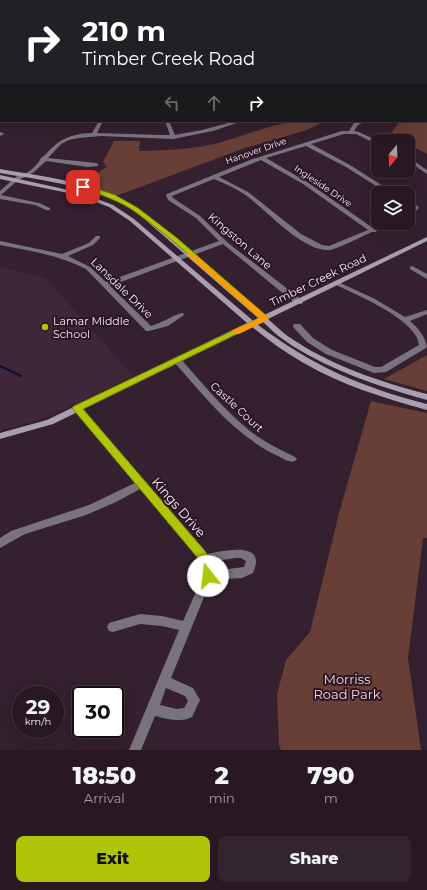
<!DOCTYPE html>
<style>
:root{--surface:#271822;--page:#33252f;--text:#f1f3f6;--muted:#a4a0a5;--line:#433740;--accent:#afc508}
body{margin:0;font-family:Montserrat,sans-serif;background:var(--page);color:var(--text);height:100vh;display:flex;flex-direction:column;font-size:15px;white-space:nowrap}
*{box-sizing:border-box;margin:0}
p{font-size:13px;color:var(--muted)}
.icon{flex:none;width:22px;height:22px;fill:none;stroke:currentColor;stroke-width:2;stroke-linecap:round;stroke-linejoin:round}
.map{position:relative;height:750px;overflow:hidden}
.panel{display:flex;flex-direction:column;background:var(--surface);flex:1}
.panel>*{flex:none}
.hud{position:absolute;left:0px;top:0px;width:427px;height:122px;box-shadow:0 4px 16px #0002,0 0 0 1px var(--line);background:#202124;color:#fff;overflow:hidden}
.needle{width:26px;rotate:199deg}
.fabs{position:absolute;left:371px;top:134px;display:grid;gap:8px}
.fabs a{display:grid;place-items:center;width:44px;height:44px;border-radius:8px;background:var(--surface);box-shadow:0 4px 16px #0002,0 0 0 1px var(--line);font-size:20px}
.speed{position:absolute;left:12px;top:686px;display:flex;gap:8px;font-size:20px;font-weight:700;text-align:center}
.speed>*{display:grid;place-content:center;width:52px;height:52px;border-radius:50%;background:var(--surface);box-shadow:0 4px 16px #0002,0 0 0 1px var(--line);line-height:1}
.speed small{font-size:10px;font-weight:400}
.speed .limit{border:2px solid #111;border-radius:6px;background:#fff;color:#111}
.pin{position:absolute;display:grid;place-items:center;width:34px;height:34px;color:#fff;margin:-17px;border-radius:8px;box-shadow:0 2px 6px #0006}
.me{position:absolute;width:44px;margin:-22px;rotate:344deg;stroke-linejoin:round;filter:drop-shadow(0 0 3px #0008)}
.turn{display:flex;align-items:center;gap:14px;height:84px;padding:0 16px;font-size:18px}
.turn .icon{width:52px;height:52px;stroke-width:2.5}
.turn b{display:block;font-size:28px;line-height:34px}
.lanes{display:flex;align-items:center;height:38px;padding:0 16px;background:#0003;justify-content:center;gap:20px;direction:ltr}
.lanes .off{opacity:.35}
.eta{display:flex;justify-content:space-evenly;align-items:center;height:68px;text-align:center}
.eta b{font-size:24px;font-weight:800;line-height:28px}
.action{display:flex;gap:8px;margin-top:auto;padding:8px 16px}
.action a{flex:1;height:46px;border-radius:8px;background:var(--accent);color:#111;font-size:16px;font-weight:800;line-height:46px;text-align:center}
.action a+a{background:var(--page);color:var(--text)}
.map>svg:first-child{display:block}
</style>
<div class="map">
<svg width="427" height="750" viewBox="0 0 427 750">
<rect width="100%" height="100%" fill="#34202e"/>
<!-- built -->
<path fill="#402639" d="M0,267L46,278L133,376L54,414L36,421L0,430Z"/>
<!-- green -->
<path fill="#683f36" d="M426,74L427,75V154L408,144V141H403L390,134L398,124V121H426Z
M295,121H325L307,130L245,148L116,196L92,187L100,171L107,167L103,162L114,141H140L139,151C166,150 192,150 218,143C244,136 269,125 295,121Z
M427,355V391L384,379Z
M371,401L427,413V538H423L408,658L421,750H281L279,745L277,694L286,660L310,632L339,513Z"/>
<g fill="none" stroke-linecap="round" stroke-linejoin="round">
<!-- stream -->
<path stroke="#100e30" stroke-width="2" d="M0,366L21,376"/>
<!-- river -->
<path fill="#100e30" fill-rule="evenodd" d="M231,0H239L230,1Z
M426,98H427V103H426Z"/>
<!-- street -->
<path fill="#79737e" fill-rule="evenodd" d="M55,0H59L54,1Z
M113,0H117L112,1Z
M338,0H350L352,1H340Z
M410,0H414V1H410Z
M0,1H1V3H0Z
M426,7H427V9H426Z
M426,21H427V23H426Z
M0,62H1V64H0Z
M0,100H1V102H0Z
M99,121H103L97,133L161,135H170L165,121H169L175,135L202,130L236,121H243L213,131L173,139L101,136L78,138L69,140L61,144L48,158L96,163L98,164V166L88,167L46,161L34,172L17,181L1,195L39,203L50,208V210H46L35,205L0,199V191L17,176C26,176 38,165 41,158C46,155 49,150 53,147C63,137 78,133 92,133Z
M359,121H365L358,125L354,131L359,132L378,141V145L356,134H344L311,144L350,165L394,193H387L346,167L306,146L266,158L307,182L373,228L384,223H392L377,230L376,232H372C363,236 337,249 330,250C302,252 266,209 244,194C235,188 224,183 214,179L172,196L173,198L200,216L228,243L302,300L303,302L302,304H296L223,244L110,286L151,326C160,324 177,313 183,313L184,315L168,326L149,331H146L86,269C59,255 30,251 0,245V241L62,254L89,243L96,236H100V238L93,245L68,256L90,267L106,282L219,241L196,218L168,200L166,195L167,194L250,160L342,131H349L354,123ZM261,160L303,184L368,230L329,246L322,245L301,234L248,192L219,177Z
M0,132L3,133L4,134L0,136Z
M408,157L427,170V174L408,161Z
M408,200L419,207L417,210L408,215V211L413,208L408,205Z
M412,266L427,274V279L410,269V267Z
M336,281L375,299L405,317L427,310V314L410,321C418,328 424,335 427,346L426,348L386,372L374,373L326,354L307,342L294,328L293,326L294,324H300L313,338L332,350L375,367H381L419,345C418,342 418,339 416,336C403,314 357,295 334,284L333,283Z
M177,357L180,358C202,383 224,410 250,431C264,442 279,449 295,457L297,459L295,461C289,463 284,459 278,456C235,436 205,397 174,362L173,360Z
M77,405L80,406L207,554C223,551 268,540 253,573L242,578L211,580L171,678L193,688L200,700L192,717C179,723 168,719 155,716L141,750H129L179,630L162,626L140,624L113,632L109,631L107,627L109,623L140,614L162,616L183,621L203,576L199,560L140,489L116,502L86,515L25,534L0,548V538L11,531L89,505L135,483L74,410L73,408L74,406ZM235,558H241L246,561L244,567L212,571L210,562ZM166,688L185,696L188,701L184,708L177,709L160,705Z"/>
<!-- secondary -->
<path fill="#a79eb0" fill-rule="evenodd" d="M426,40H427V42H426Z
M0,169C51,178 108,183 150,217L264,315L427,237V241L268,319C275,325 282,332 289,337C330,365 380,382 427,394V400C380,387 323,368 284,340C276,335 270,328 263,322L257,324C312,366 361,387 427,404V410C384,398 341,385 302,362C284,352 268,340 252,327L53,424L0,439V433L47,420L247,323L130,221L109,207L78,195L0,179V175L82,193L113,205L134,219L251,319L253,321L258,318L134,210C91,186 48,181 0,173Z"/>
</g>
<!-- route -->
<path fill="#afc508" stroke="#728005" d="M81,185H86L115,195L138,208L177,238L269,318L83,409L205,551C210,558 217,572 213,580L208,581L204,580L197,557L72,408L74,406L259,318C219,283 177,241 134,211C118,200 99,194 81,188Z"/>
<!-- slow -->
<path fill="#f59e0b" d="M191,252L268,317L269,318L268,320L239,334H233L231,332L233,330L259,318L188,256L187,254Z"/>
<!-- markers -->
<circle fill="#afc508" stroke="#2a1625" stroke-width="1.5" cx="45" cy="327" r="4"/>
<g text-anchor="middle" stroke-width="4" stroke-linejoin="round" paint-order="stroke">
<!-- far-street labels -->
<g font-size="9" fill="#f9ebf5" stroke="#2a1625">
<text transform="translate(256 151) rotate(-19)" y="3">Hanover Drive</text>
<text transform="translate(323 186) rotate(34)" y="3">Ingleside Drive</text>
</g>
<!-- street labels -->
<g font-size="11" fill="#f9ebf5" stroke="#2a1625">
<text transform="translate(240 241) rotate(41)" y="4">Kingston Lane</text>
<text transform="translate(318 280) rotate(-26)" y="4">Timber Creek Road</text>
<text transform="translate(122 288) rotate(44)" y="4">Lansdale Drive</text>
<text transform="translate(237 407) rotate(43)" y="4">Castle Court</text>
</g>
<!-- poi labels -->
<g font-size="11" fill="#f9ebf5" stroke="#2a1625" text-anchor="start">
<text x="53" y="325">Lamar Middle<tspan x="53" dy="13">School</tspan></text>
</g>
<!-- near-street labels -->
<g font-size="13" fill="#f9ebf5" stroke="#2a1625">
<text transform="translate(179 507) rotate(49)" y="5">Kings Drive</text>
</g>
<!-- near-park labels -->
<g font-size="13" fill="#f6d5ce" stroke="#2a1625">
<text x="347" y="684">Morriss<tspan x="347" dy="15">Road Park</tspan></text>
</g>
</g>
</svg>
<div class="fabs">
<a><svg class="needle" viewBox="-14 -14 28 28"><path d="M0-13l5 13h-10z" fill="#e53935"/><path d="M0 13l5-13h-10z" fill="#a4a0a5"/></svg></a>
<a><svg class="icon" aria-label="layers" viewBox="0 0 24 24"><path d="M12 4l9 5-9 5-9-5zM3 14l9 5 9-5"/></svg></a>
</div>
<div class="speed"><div>29<small>km/h</small></div><div class="limit">30</div></div>
<div class="pin" style="left:83px;top:187px;background:#d93025"><svg class="icon" aria-label="arrive" viewBox="0 0 24 24"><path d="M6 21V4h12l-3 4 3 4H6"/></svg></div>
<svg class="me" style="left:208px;top:576px" viewBox="-20 -20 40 40"><circle r="19" fill="#fff"/><path d="M0-13L10 11 0 6-10 11z" fill="#afc508"/></svg>
<div class="hud">
<div class="turn"><svg class="icon" aria-label="right" viewBox="0 0 24 24"><path d="M7 20v-9h11M14 6l5 5-5 5"/></svg><div><b>210 m</b>Timber Creek Road</div></div>
<div class="lanes"><svg class="icon off" aria-label="left" viewBox="0 0 24 24"><path d="M17 20v-9H6M10 6l-5 5 5 5"/></svg><svg class="icon off" aria-label="ahead" viewBox="0 0 24 24"><path d="M12 20V5M6 11l6-6 6 6"/></svg><svg class="icon" aria-label="right" viewBox="0 0 24 24"><path d="M7 20v-9h11M14 6l5 5-5 5"/></svg></div>
</div>
</div>
<section class="panel">
<div class="eta">
<div><b>18:50</b><p>Arrival</p></div>
<div><b>2</b><p>min</p></div>
<div><b>790</b><p>m</p></div>
</div>
<div class="action"><a>Exit</a><a>Share</a></div>
</section>
